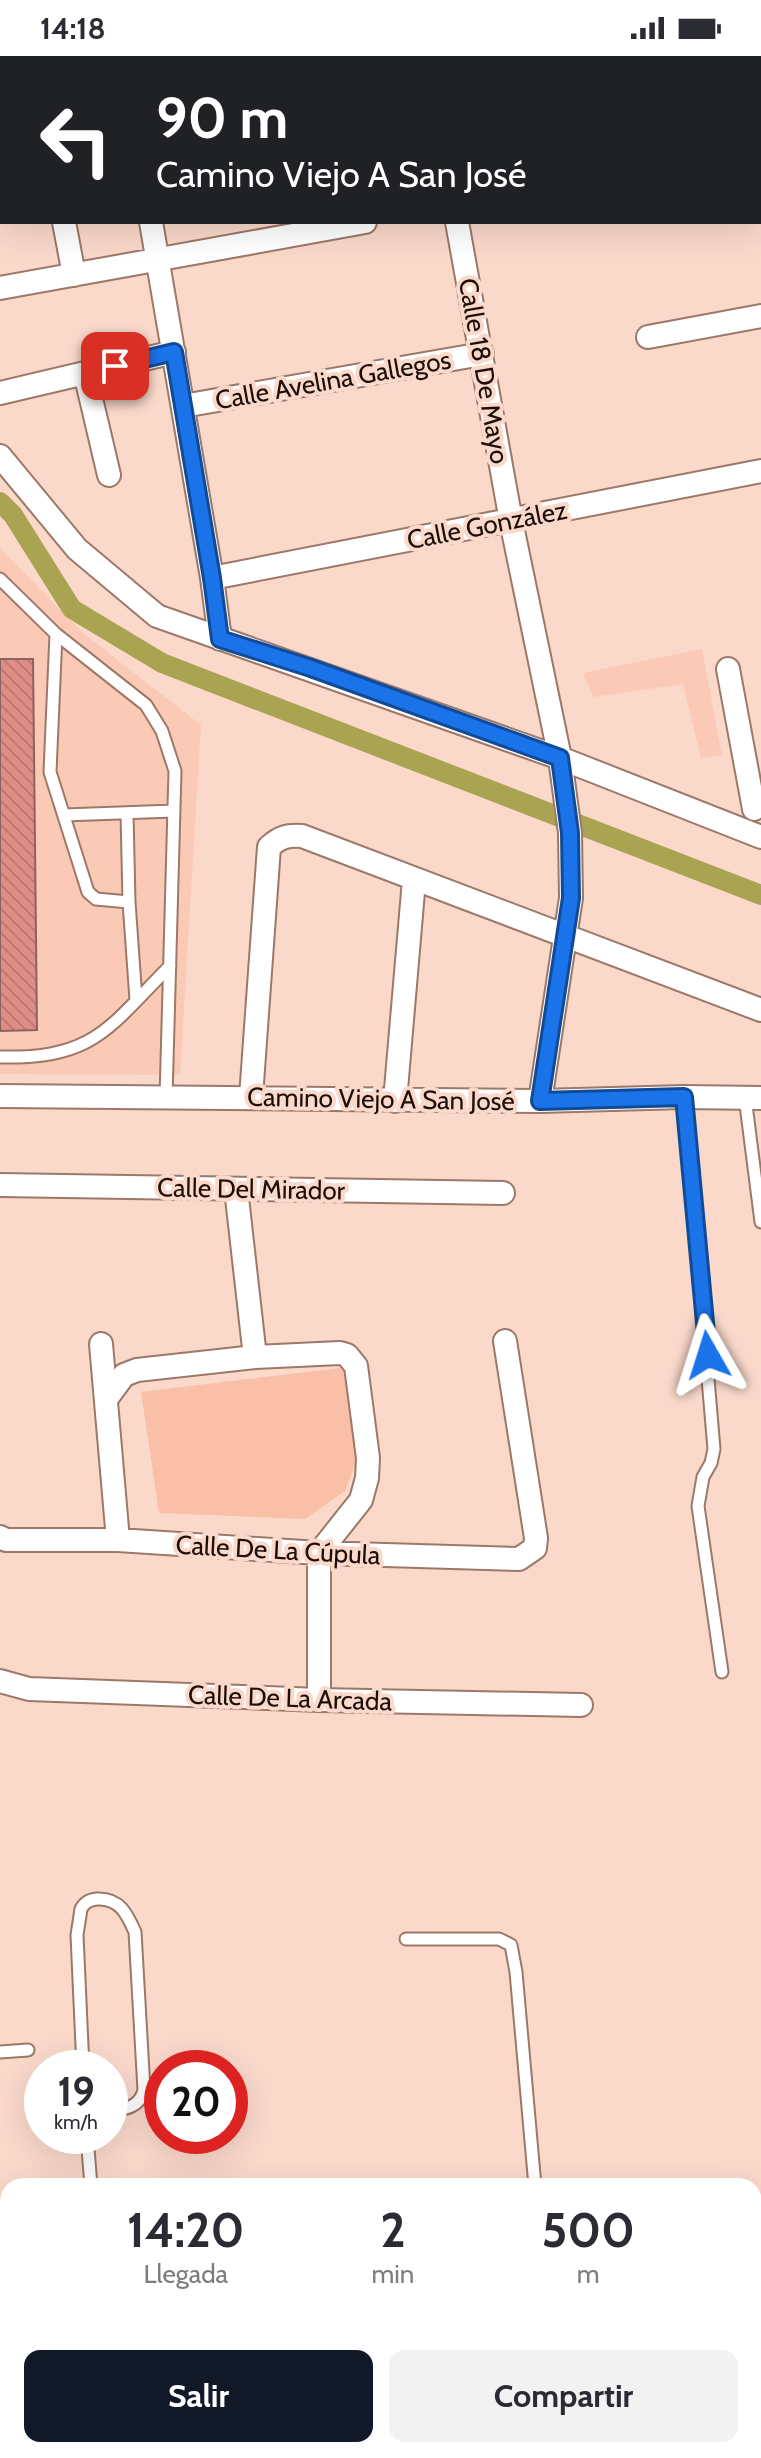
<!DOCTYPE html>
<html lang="es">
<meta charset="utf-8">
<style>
:root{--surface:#fff;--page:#f2f2f3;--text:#2b2b33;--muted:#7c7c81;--accent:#111827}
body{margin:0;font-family:Cabin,sans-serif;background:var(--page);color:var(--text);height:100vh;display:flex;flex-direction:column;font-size:30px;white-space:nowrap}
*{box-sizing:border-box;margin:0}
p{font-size:26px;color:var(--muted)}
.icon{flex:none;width:44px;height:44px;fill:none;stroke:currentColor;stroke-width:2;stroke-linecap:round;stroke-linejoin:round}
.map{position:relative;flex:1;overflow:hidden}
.drawer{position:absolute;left:0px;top:2122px;width:762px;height:280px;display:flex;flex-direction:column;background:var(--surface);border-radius:24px 24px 0 0;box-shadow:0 8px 32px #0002}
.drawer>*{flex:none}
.guide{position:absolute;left:0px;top:0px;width:762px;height:168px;box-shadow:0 8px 32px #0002;background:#202124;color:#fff;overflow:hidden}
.speed{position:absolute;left:24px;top:1994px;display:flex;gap:16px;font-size:40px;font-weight:700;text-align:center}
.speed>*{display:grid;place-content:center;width:104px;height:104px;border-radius:50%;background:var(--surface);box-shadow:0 8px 32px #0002;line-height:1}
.speed small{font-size:20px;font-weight:400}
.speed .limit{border:12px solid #d22;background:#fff;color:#111}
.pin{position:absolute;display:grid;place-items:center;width:68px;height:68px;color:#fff;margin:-34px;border-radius:16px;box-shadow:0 4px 12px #0006}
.me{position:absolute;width:88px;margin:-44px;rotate:354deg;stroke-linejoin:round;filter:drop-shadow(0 0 6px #0008)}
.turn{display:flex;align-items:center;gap:28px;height:168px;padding:0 24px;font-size:36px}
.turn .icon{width:104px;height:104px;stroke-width:2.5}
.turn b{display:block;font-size:56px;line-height:68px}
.eta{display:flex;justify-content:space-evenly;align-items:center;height:136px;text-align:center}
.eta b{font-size:48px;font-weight:700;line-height:56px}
.cta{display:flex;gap:16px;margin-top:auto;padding:16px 24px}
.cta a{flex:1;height:92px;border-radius:16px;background:var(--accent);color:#fff;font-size:32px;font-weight:700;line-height:92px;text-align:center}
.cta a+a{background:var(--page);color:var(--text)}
.status{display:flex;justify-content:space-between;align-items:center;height:56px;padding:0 40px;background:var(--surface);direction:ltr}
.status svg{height:22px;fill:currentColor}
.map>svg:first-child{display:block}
</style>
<div class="status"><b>14:18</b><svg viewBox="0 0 49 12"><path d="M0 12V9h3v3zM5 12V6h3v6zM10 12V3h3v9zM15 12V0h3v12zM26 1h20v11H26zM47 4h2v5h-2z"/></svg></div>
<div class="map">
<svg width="761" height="2402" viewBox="0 0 761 2402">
<defs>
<pattern id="building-back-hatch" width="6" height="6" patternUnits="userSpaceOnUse" patternTransform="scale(2)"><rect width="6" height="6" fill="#e18d87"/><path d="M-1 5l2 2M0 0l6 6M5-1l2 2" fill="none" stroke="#c07873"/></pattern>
</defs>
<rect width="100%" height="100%" fill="#fad9cb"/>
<!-- built -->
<path fill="#facab6" d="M0,492L83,577L201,669L180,1019L0,1018Z
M702,593L722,699L701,702L683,628L593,641L583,617Z"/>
<!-- green -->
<path fill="#f9c0a7" d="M348,1311L360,1396L345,1435L305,1463L159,1457L141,1336Z"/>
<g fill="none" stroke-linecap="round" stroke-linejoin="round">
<!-- canal -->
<path stroke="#aaa352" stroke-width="20" d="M0,446L13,459L72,553L162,607L761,839"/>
</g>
<!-- building -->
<path fill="url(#building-back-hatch)" stroke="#8b6360" stroke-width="2" d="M0,603H33L37,974L0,975Z"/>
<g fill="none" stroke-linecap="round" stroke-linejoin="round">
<!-- service casing -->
<g stroke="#9c7868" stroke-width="15">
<path id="service" d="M0,523L56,578L146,649L162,675L175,715L166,1042
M56,578L50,716L88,836L96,843L129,846L127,757
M64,759L174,755
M129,846L136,944
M0,1001C95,1003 108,972 170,910
M684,1041L714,1393L711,1407L703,1421L698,1450L722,1616
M745,1041L761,1166
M406,1883H499L511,1889L516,1916L535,2130
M0,1996L28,1994
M83,2012L77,1879L81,1853C85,1846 89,1844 97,1843C120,1842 127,1858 135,1876L144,2034C140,2051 126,2053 110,2055
M87,2080L91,2130
M392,2394L393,2402
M452,2394L453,2402
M558,2394V2402"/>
</g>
<!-- minor casing -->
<g stroke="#9c7868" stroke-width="26">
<path id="minor" d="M118,0L119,2
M425,0V2
M442,2L455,0
M760,100H761
M64,166L74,219
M151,166L212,522L220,583
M457,166L511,465L560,702L570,777L571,842L540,1045
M0,232L365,166
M648,281L761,260
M85,317L109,419
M0,337L174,296
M183,350L482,298
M0,400L77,493L157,560L560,702L761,781
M212,522L761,415
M728,613L754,753
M0,1040L540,1045L684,1041L761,1042
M251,1041L269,791C280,781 287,779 302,780L761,954
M395,1045L414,824
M0,1129L503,1137
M236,1133L255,1301
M101,1288L118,1484
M107,1342L124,1319L137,1314L255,1301L340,1297L347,1299L356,1310L368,1402L367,1422L361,1444L319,1497V1644
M0,1481L6,1484H118L319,1497L519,1503L535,1492L536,1482L505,1285
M0,1625L29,1633L319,1644L581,1649"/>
</g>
<!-- primary casing -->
<g stroke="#9c7868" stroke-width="40">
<path id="primary" d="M0,2329L8,2331
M0,2374L8,2376
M65,2394L90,2402
M239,2394L266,2402"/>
</g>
<!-- service -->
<use href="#service" stroke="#fff" stroke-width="11"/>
<!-- minor -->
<use href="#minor" stroke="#fff" stroke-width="22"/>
<!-- primary -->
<use href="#primary" stroke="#fff" stroke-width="36"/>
</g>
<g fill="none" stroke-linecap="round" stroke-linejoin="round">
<!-- route casing -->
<g stroke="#114b97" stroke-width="20">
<path id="route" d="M115,310L174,296L212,522L220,583L311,612L560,702L570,777L571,842L540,1045L684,1041L708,1299"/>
</g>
<!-- route -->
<use href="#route" stroke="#1a73e8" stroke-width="14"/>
</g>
<g text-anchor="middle" stroke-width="8" stroke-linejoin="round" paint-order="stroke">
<!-- street labels -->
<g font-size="26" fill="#1c0f09" stroke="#fad9cb">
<text transform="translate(484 315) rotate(80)" y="9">Calle 18 De Mayo</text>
<text transform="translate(333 324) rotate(-10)" y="9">Calle Avelina Gallegos</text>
<text transform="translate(487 469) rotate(-11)" y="9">Calle González</text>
<text transform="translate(381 1043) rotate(1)" y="9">Camino Viejo A San José</text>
<text transform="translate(251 1133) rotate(1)" y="9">Calle Del Mirador</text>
<text transform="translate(278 1494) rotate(3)" y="9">Calle De La Cúpula</text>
<text transform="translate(290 1642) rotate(2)" y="9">Calle De La Arcada</text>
</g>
</g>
</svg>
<div class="speed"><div>19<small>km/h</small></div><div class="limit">20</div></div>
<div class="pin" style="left:115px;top:310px;background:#d93025"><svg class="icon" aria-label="arrive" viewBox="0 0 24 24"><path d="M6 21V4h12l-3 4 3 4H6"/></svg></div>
<svg class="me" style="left:708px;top:1299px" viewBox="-20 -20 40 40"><path d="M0-17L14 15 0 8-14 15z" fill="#1a73e8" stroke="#fff" stroke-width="4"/></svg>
<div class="guide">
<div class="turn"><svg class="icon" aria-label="left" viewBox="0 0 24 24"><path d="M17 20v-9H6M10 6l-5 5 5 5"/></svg><div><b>90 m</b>Camino Viejo A San José</div></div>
</div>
<section class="drawer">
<div class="eta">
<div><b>14:20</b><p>Llegada</p></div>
<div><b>2</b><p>min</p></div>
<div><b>500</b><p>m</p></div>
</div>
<div class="cta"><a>Salir</a><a>Compartir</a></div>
</section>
</div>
